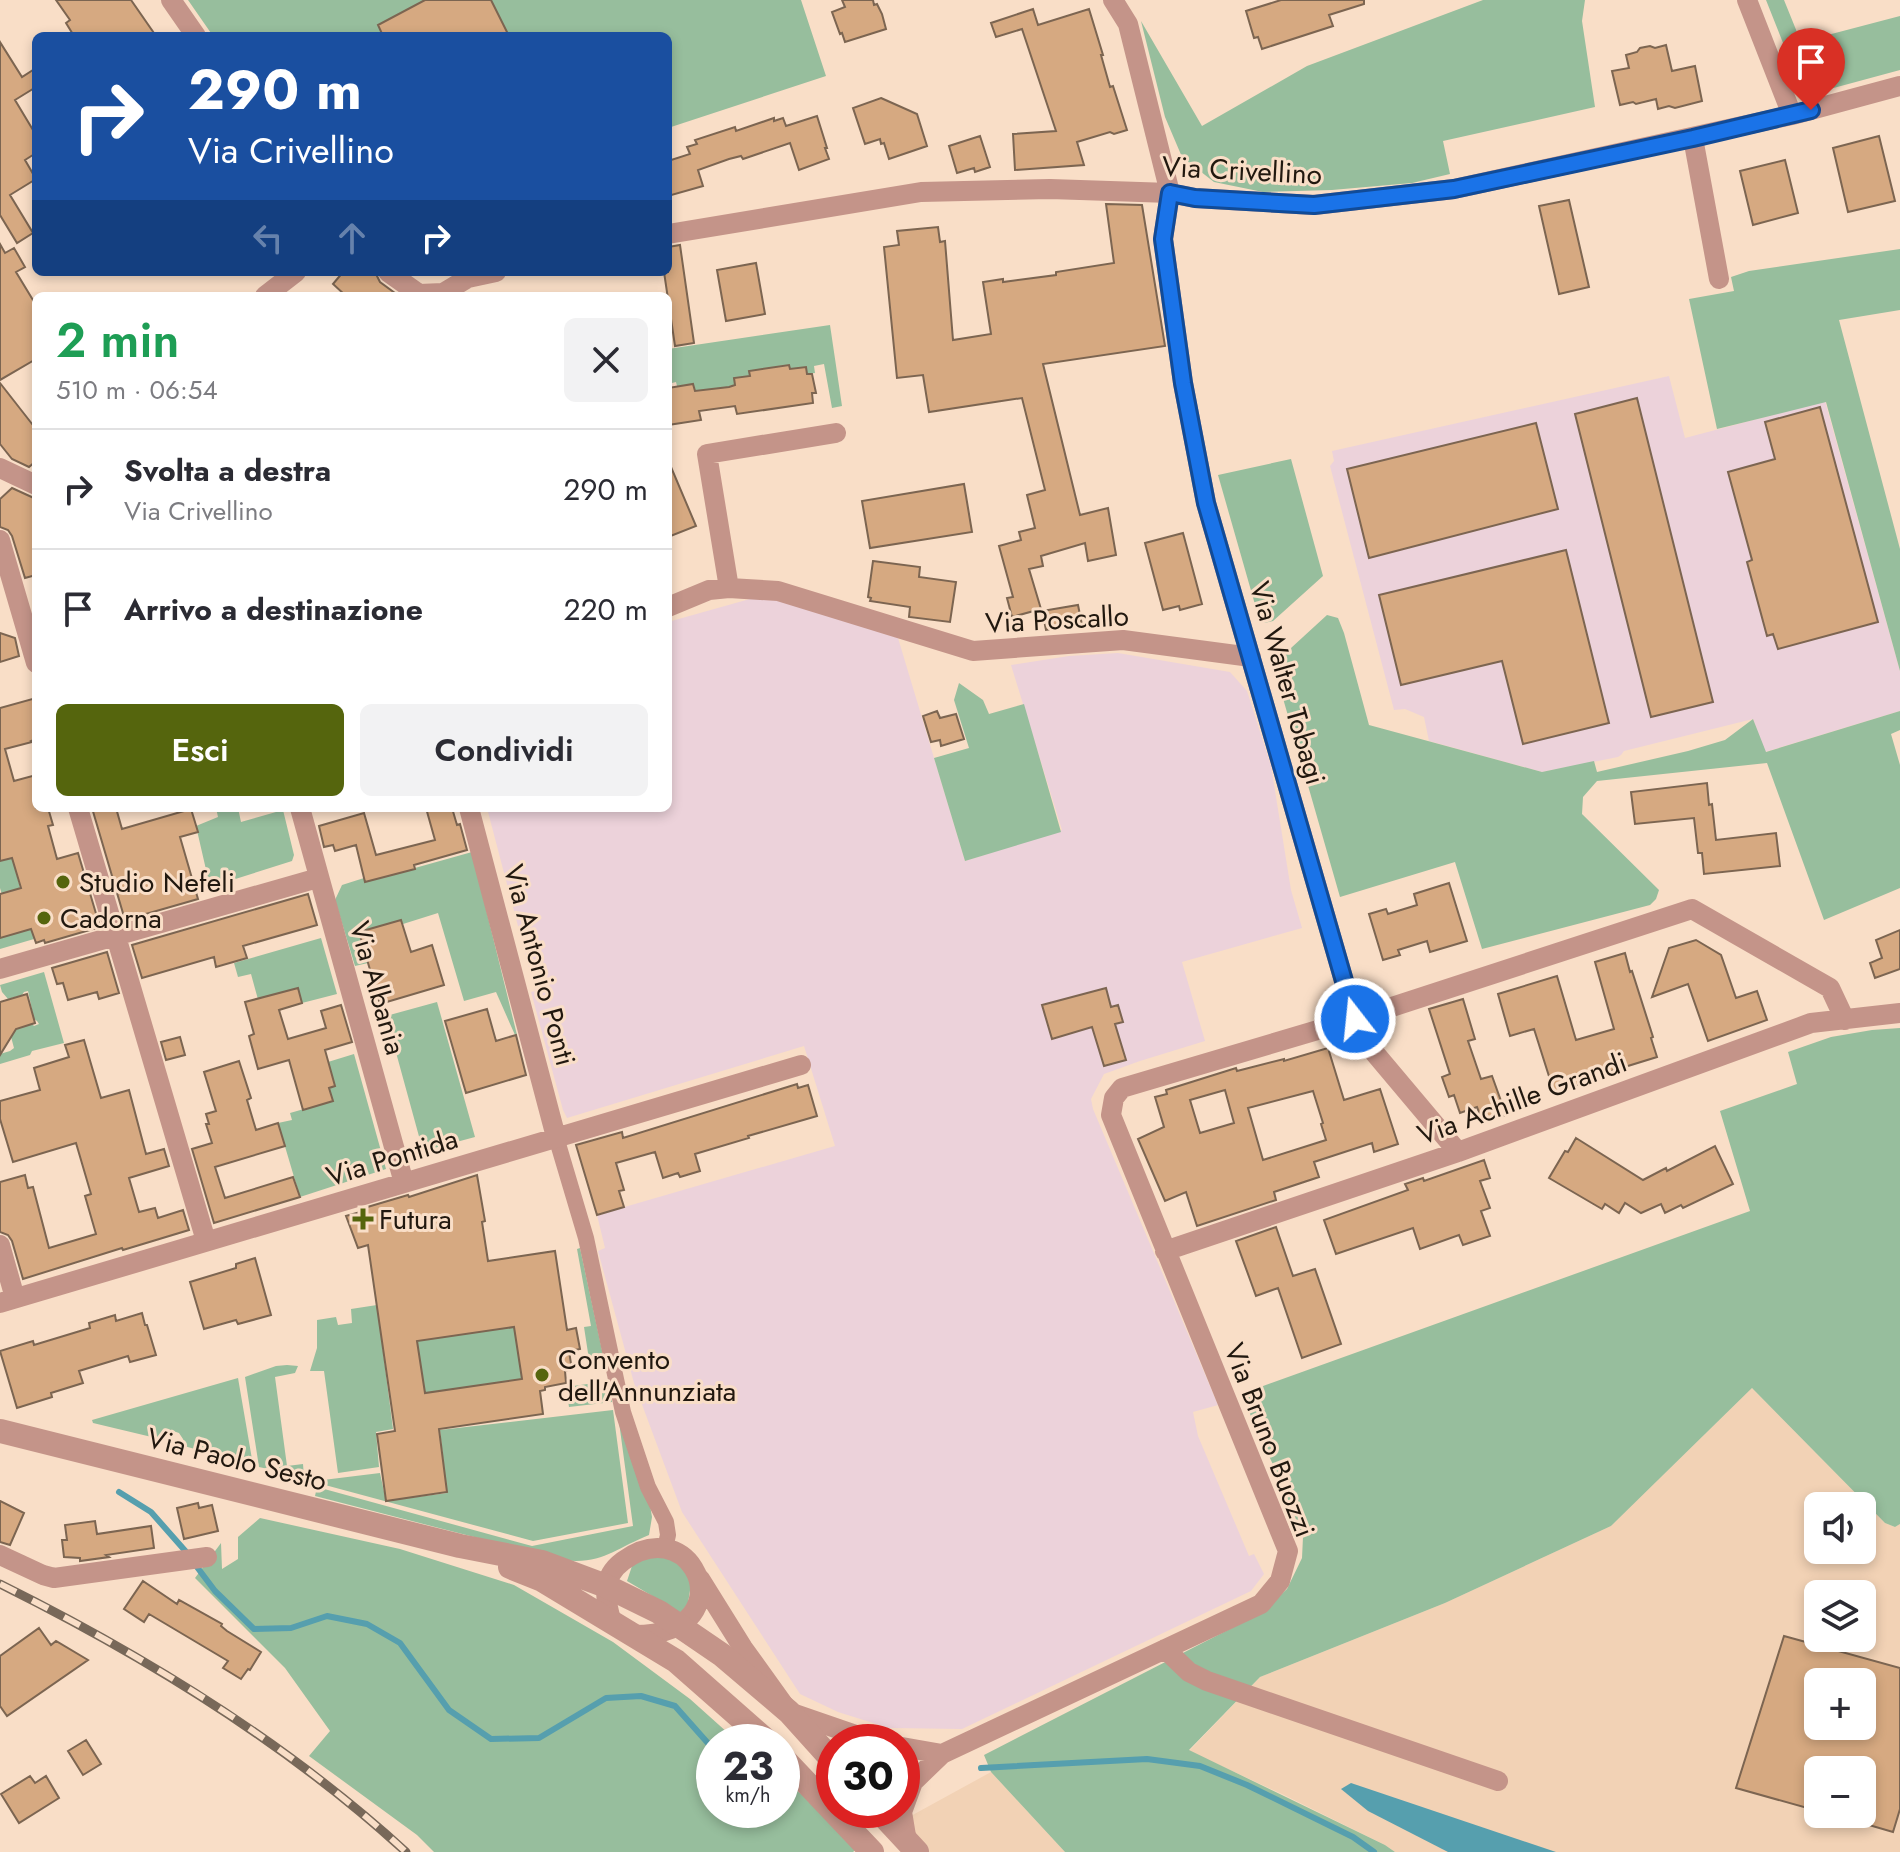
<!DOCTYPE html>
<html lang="it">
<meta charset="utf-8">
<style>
:root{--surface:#fff;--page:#f2f2f3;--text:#2b2b33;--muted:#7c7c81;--line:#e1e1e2;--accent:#55650d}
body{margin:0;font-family:Jost,sans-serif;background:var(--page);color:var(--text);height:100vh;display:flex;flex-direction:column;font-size:30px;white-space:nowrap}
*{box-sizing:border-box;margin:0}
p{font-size:26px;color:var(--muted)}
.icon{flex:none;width:44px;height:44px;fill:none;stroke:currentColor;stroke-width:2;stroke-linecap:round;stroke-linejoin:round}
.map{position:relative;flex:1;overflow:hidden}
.side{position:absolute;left:32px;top:292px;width:640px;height:520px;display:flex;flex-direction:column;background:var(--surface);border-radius:12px;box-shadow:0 4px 12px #0003}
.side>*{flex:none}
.banner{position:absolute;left:32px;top:32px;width:640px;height:244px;border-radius:12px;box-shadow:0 4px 12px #0003;background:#1a4fa0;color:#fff;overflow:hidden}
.controls{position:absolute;left:1804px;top:1492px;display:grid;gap:16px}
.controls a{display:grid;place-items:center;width:72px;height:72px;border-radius:12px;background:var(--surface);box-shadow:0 4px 12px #0003;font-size:40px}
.speed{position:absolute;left:696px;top:1724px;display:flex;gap:16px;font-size:40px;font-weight:700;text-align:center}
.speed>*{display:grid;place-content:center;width:104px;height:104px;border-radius:50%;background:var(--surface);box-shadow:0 4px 12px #0003;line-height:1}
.speed small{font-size:20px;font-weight:400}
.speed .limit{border:12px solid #d22;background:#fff;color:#111}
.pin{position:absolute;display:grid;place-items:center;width:68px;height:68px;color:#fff;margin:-82px -34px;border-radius:50% 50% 50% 0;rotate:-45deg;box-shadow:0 0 8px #0007}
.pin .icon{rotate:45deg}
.me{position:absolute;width:88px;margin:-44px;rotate:344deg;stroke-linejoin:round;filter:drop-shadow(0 0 6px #0008)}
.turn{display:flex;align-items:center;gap:28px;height:168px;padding:0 24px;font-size:36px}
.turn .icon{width:104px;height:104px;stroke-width:2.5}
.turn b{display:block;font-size:56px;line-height:68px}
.lanes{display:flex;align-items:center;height:76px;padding:0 24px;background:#0003;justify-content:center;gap:40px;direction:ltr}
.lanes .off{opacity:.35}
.round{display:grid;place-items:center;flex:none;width:84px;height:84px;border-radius:12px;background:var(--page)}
.overview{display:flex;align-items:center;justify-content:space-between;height:136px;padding:0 24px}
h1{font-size:48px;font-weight:600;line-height:60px;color:#1e9e55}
.cta{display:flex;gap:16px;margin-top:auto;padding:16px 24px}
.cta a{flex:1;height:92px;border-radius:12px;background:var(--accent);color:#fff;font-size:32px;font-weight:600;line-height:92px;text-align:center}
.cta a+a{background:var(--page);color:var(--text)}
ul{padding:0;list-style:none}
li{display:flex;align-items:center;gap:24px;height:120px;padding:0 24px;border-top:2px solid var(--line)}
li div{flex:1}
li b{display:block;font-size:30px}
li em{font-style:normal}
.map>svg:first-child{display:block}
</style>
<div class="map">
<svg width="1900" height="1852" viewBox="0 0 1900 1852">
<rect width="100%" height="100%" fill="#f9dec7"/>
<!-- built -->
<path fill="#f2d2b5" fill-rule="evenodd" d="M1752,1388L1885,1523L1895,1527L1900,1524V1852H1395L1385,1845L1282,1794L1189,1751L1260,1677L1445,1603L1611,1526ZM1818,1506H1862V1550H1818ZM1818,1594H1862V1638H1818ZM1818,1682H1862V1726H1818ZM1818,1770H1862V1814H1818Z
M991,1772L1065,1852H925L912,1839L909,1817Z"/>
<!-- industrial -->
<path fill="#ecd2da" d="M1669,376L1685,438L1825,401L1900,671V711L1765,752L1753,719L1624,751L1621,755L1618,757L1542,772L1429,741L1424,717L1405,709L1394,710L1330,466L1334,461L1332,451Z
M764,595L898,638L965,861L1062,830L1011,665L1069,656L1118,653L1230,672L1247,691L1271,766L1291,890L1302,928L1182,962L1205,1041L1140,1061L1104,1074L1091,1099L1093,1109L1218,1405L1193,1412L1198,1436L1249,1556L1254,1554L1264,1574L1251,1591L962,1729L889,1728L838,1712L800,1694L682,1512L634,1383L598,1251L605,1248L597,1215L835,1146L804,1046L567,1118L563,1110L531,992L535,991L487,808H668V622Z"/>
<!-- green -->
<path fill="#97be9d" d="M188,0H801L826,76L668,128V36H213Z
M1483,0H1585L1582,21L1595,107L1443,141L1450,174L1412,183L1332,190L1263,192L1214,182L1182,157L1165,117L1141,21L1202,126L1307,66Z
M1766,0H1784L1801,42L1900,16V70L1804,96Z
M1900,249V310L1839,320L1900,549V671L1826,402L1717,429L1689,299L1734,291L1731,277L1749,271Z
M830,325L842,406L832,408L824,364L814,366L815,373L807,374L806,367L790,369L789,365L750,371V376L734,378L735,385L729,386L730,394L695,391L693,384L677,386L676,382L668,384V349Z
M1291,459L1323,576L1273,621L1264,623L1260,622L1218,475Z
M1327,615L1338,618L1344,633L1369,725L1542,772L1594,761L1597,772L1688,751L1725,740L1753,719L1766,752L1900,711V730L1891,734L1900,765V888L1824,920L1767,763L1597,781L1583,797L1582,814L1659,890L1656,899L1650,905L1482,949L1455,862L1340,897L1274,667L1279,659Z
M959,683L983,700L989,714L1024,704L1061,832L965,861L934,758L969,748L954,700Z
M216,808H227L229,810L238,808L241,822L283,810L294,855L292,861L210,887L196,826L218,817Z
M472,852L517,1035H515L496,992L464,1001L438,913L403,924L401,920L360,932L368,963L355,966L335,900L342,885L364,878L365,882Z
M12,858L34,939L0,949V938L13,934L0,888V861Z
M321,938L337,994L302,1003L297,988L282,992L283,997L259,1003L251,974L238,977L234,963Z
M44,972L64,1043L32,1051L30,1055L0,1064V1054L10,1051L14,1048L10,1033L16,1029L32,1024L34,1026L39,1024L37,1021L34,1019L28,991L24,992L22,995L8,999L2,992L0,985Z
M437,1002L475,1137L423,1151L386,1016Z
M1900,1028V1524L1895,1527L1885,1523L1752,1388L1611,1526L1445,1603L1260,1677L1189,1750L1385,1845L1395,1852H1065L991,1772L984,1755L1259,1614L1287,1589L1302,1558L1303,1537L1284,1489L1241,1394L1750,1211L1720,1111L1797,1084L1788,1052L1831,1037L1872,1030Z
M354,1054L386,1169L300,1197L278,1123L292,1120L290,1113L332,1101L329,1088L328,1062Z
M580,1248L605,1364L590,1366L584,1327L591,1326L577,1249Z
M377,1305L393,1429L376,1432L379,1467L338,1473L324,1371H310L317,1348V1320L336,1317L338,1325L352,1323L351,1309Z
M514,1327L522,1379L425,1393L417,1341Z
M287,1365L298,1366L295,1373L275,1377L287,1466L303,1464L304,1477L259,1467L245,1377L276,1366Z
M238,1378L253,1465L184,1446L183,1439L179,1433L173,1431L163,1434L160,1439L93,1423L92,1420Z
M609,1381L612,1402L569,1407L566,1387Z
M613,1410L628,1523L533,1541L325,1485L323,1480L380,1473L386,1501L447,1493L440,1430Z
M619,1422L649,1499L652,1517L649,1535C616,1548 602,1565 563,1560L315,1496L317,1487L532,1546L633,1526Z
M260,1518L400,1549L514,1585L613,1642L690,1699L738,1742H714V1810H782V1779L815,1805L858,1848L853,1852H434L417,1835L309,1756L330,1731L285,1668L195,1578L221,1543L222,1569L238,1559V1537Z
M643,1556L674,1557L692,1578L688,1603L681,1613L627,1581L632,1566Z"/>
<!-- water -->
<path fill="#569fae" d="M1351,1783L1556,1852H1448L1368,1811L1341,1789Z"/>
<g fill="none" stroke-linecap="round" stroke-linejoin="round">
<!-- stream -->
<path stroke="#569fae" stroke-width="6" d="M119,1492L151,1512L188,1554
M194,1563L215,1591L254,1629L291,1628L327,1616L367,1624L400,1643L449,1710L491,1739L539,1738L606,1698L641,1696L675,1706L714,1750
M981,1768L1147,1759L1200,1766L1247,1785L1353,1837L1374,1852"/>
</g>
<!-- building -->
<path fill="#d6a981" stroke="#7c6551" stroke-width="2" fill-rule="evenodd" d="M56,0H131L156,36H74L66,23L70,20Z
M425,0H491L509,36H383L378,25Z
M842,0H873L874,5L877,4L882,14L886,29L845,42L842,33L840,34L832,12L845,7Z
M1281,0H1364V4L1329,15L1333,26L1262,49L1258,37L1254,38L1246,11Z
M1033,9L1038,25L1089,9L1103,55H1101L1110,87L1113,86L1127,130L1114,134L1110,132L1077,142L1084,165L1015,170L1013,134L1056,131L1022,29L996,37L991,23Z
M0,42L22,77L36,68V87L15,100L36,135V153L25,160L36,179L10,195L33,233L17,243L0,215Z
M1666,45L1672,71L1695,66L1702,101L1675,108L1669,106L1658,109L1656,99L1636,104L1633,102L1620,105L1612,71L1629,68L1626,55L1637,52L1640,48L1650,46L1655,48Z
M881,98L917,114L927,146L889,159L884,143L881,144L880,139L865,144L853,108Z
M817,116L827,148H825L829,159L799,170L790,143L743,159L741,156L729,159L698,170L703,186L668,196V161L690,154L687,147L697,144L695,140L735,127L736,131L774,118V121L783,118L786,126Z
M980,136L990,167L975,172L974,168L957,173L949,146Z
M1879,136L1895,201L1848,212L1833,148Z
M1785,160L1798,213L1753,225L1740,171Z
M1569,200L1589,287L1559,294L1539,206Z
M1106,204L1142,205L1165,346L1043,364L1080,515L1108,508L1116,555L1088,561L1085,543L1041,556L1043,566L1029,569L1041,609L1012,617L1007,598L1013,597L999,546L1021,540L1019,532L1035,528L1027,495L1045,490L1022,398L929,412L923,375L897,378L884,247L899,245L897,231L938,227L940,242L945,241L953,340L991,334L983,282L1003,279V282L1056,275V272L1114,263Z
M0,244L5,253L14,248L25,267L16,272L36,305V359L0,380Z
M680,245L694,343L675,346L664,272H668V247Z
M756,263L765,314L726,321L717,270Z
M343,272H375L380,282L399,296H346L333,284Z
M789,365L790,369L806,367L807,374H812L816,393H812L813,403L737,414L735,406L699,411L701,420L668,425V388L693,384L695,391L729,387L735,385L734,378L750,376L749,371Z
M0,383L36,429V461L29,467L12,459L0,444Z
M1637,398L1713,702L1651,717L1575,414Z
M1820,407L1878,622L1778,649L1773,634L1767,636L1747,562L1752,560L1728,472L1775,459L1765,422Z
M1536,423L1558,509L1369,558L1347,469Z
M668,460L696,526L668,537Z
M964,484L972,532L870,548L862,501Z
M12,488L36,499V575L25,578L12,536L8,530L0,527V499Z
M1183,533L1202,604L1180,610L1179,606L1163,610L1145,543Z
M1566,550L1609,723L1523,744L1502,661L1401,685L1379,595Z
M873,561L920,567L919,577L956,582L950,622L909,617L910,607L870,601L871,598L868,597Z
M1078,605L1082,625L1046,630L1042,611Z
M0,633L15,638L19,656L0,662Z
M36,698V739L31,741L32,742L5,749L14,781L36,775V808H48L53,825L48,826L57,859L78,853L100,927L45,943L44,940L36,943L31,929L0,938V894L21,888L12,858L0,861V708Z
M937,711L940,718L956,714L964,739L941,746L940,740L931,742L923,716Z
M1707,783L1709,805L1712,804L1716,840L1776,833L1780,866L1704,874L1702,853H1698L1694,818L1635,824L1631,792Z
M92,808H116L122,829L191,809L198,832L180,837L198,899L125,920Z
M426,808H452L457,825L460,824L467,850L414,865L415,869L365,882L356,845L335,851L333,845L324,847L319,826L364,813L376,855L435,840Z
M1449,883L1467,941L1430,952L1427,941L1398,950L1400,955L1383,960L1369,914L1386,909L1388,914L1417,905L1414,894Z
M308,894L317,925L243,946L247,958L216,967L214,957L142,978L132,945Z
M401,920L411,952L432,945L444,985L380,1004L359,932Z
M1900,930V969L1875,978L1870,963L1882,958L1876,940Z
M1696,940L1721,955L1736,998L1757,991L1767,1020L1708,1041L1688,984L1652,997L1669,948Z
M107,952L119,993L99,999L97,992L68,1000L63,983L57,984L52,968Z
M1625,953L1630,972L1632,971L1653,1037L1651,1038L1657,1057L1602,1074L1603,1077L1554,1092L1534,1029L1510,1036L1498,994L1557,976L1576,1040L1614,1029L1595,962Z
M298,988L302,1003L279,1010L288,1039L326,1028L321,1011L341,1005L352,1042L325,1050L335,1086L329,1088L333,1101L303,1110L289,1060L258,1069L249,1036L254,1034L245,1002Z
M1106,988L1111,1007L1118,1005L1123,1022L1115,1024L1126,1060L1104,1066L1092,1027L1052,1039L1042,1005Z
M27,994L35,1023L16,1029L0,1055V1002Z
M1463,999L1475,1039L1468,1041L1481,1079L1492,1076L1506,1115L1483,1123L1477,1107L1460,1113L1454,1095L1449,1097L1442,1077L1450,1074L1429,1009Z
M487,1009L496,1041L516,1035L526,1075L466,1093L445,1021Z
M180,1037L185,1055L166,1060L161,1042Z
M84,1040L101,1098L129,1090L146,1154L164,1149L169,1166L129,1178L139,1212L155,1208L158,1218L183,1210L189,1230L123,1250L122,1248L23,1279L12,1241L8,1235L0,1232V1182L25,1175L28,1188L33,1187L49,1248L96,1234L85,1196L91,1194L76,1143L13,1162L0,1119V1101L40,1090L34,1068L69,1057L65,1045Z
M1328,1048L1344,1100L1380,1089L1398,1144L1374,1152L1372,1143L1314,1162L1319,1177L1274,1192L1276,1200L1197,1226L1186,1192L1165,1201L1138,1139L1164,1127L1155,1097L1167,1094L1166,1090L1236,1068L1237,1071L1284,1059V1061ZM1225,1090L1234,1123L1200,1133L1190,1100ZM1313,1091L1323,1123L1321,1124L1326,1140L1263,1160L1248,1108Z
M239,1061L251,1098L247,1100L256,1130L278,1123L285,1146L215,1167L225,1198L293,1177L300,1197L214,1223L192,1149L212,1143L206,1124H209L206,1114L216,1111L204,1072Z
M797,1084L798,1088L808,1085L817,1116L748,1136L749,1138L695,1154L700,1171L680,1177L678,1173L663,1178L655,1152L616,1163L624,1190L619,1191L624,1207L597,1215L576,1145L622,1132L623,1138Z
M1576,1138L1643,1180L1666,1168L1667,1171L1715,1146L1733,1184L1683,1208L1681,1205L1665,1213L1661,1204L1641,1213L1625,1203L1619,1213L1605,1204L1602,1209L1549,1178L1565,1151L1568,1152Z
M1484,1160L1490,1178L1480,1181L1490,1208L1481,1211L1490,1236L1463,1245L1459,1235L1420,1249L1413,1228L1336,1254L1324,1220L1408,1190L1405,1184L1423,1178L1424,1181Z
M477,1175L485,1221L482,1222L488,1261L555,1251L567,1330L576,1328L580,1349L569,1351L572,1370L565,1371L566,1383L545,1387V1390L540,1391L543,1414L439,1429L447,1492L386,1501L377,1434L395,1431L368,1245L358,1248L346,1216L364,1211V1208L408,1195L409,1197ZM514,1327L522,1379L425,1393L417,1341Z
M1276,1227L1293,1276L1315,1269L1341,1344L1302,1358L1278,1288L1256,1296L1236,1241Z
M255,1258L271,1315L238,1324L236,1320L204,1329L190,1282L236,1268V1264Z
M142,1313L145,1325H147L156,1355L130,1362L128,1356L79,1371L83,1383L51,1393L52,1397L17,1408L0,1351L33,1341L34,1345L90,1328L89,1323L115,1315L116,1321Z
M0,1501L24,1513L10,1545L0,1542Z
M198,1503L199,1508L212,1505L218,1531L184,1539L177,1508Z
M95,1521L97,1534L151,1526L154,1548L106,1555L109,1557L80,1561V1558L64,1557L62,1540H67L65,1525Z
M143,1581L177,1604L179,1600L222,1624L221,1626L227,1631L261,1652L250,1670L248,1669L241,1679L223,1668L228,1661L149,1614L144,1622L124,1609Z
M39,1628L51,1645L56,1641L88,1660L7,1716L0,1706V1656Z
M1784,1636L1900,1668V1809L1893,1832L1862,1823V1770H1818V1811L1736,1788ZM1818,1682H1862V1726H1818Z
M86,1740L101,1764L83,1775L68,1751Z
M30,1776L35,1783L46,1776L59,1798L19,1823L1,1794Z"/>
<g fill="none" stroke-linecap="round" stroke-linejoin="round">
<!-- pedestrian -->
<path stroke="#c49489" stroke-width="16" d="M556,1137L586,1238L623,1412L648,1487L666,1522L668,1535L665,1548"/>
<!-- minor -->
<path stroke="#c49489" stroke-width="20" d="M171,0L196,36
M1113,0L1128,24L1170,193L1163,239L1183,383L1206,503L1355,1019L1373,1051L1458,1152
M1747,0L1792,115
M1693,138L1719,279
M668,234L921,192L1050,189L1170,193L1195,198L1314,205L1454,189L1792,115L1900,86
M388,272L419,294
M265,296L296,272
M419,296V294L443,293L468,278L496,272
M0,468L36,485
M0,540L36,663
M729,588L707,454L836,433
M668,607L709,590L729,588L778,591L973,651L1123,640L1251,657
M78,808L206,1241
M300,808L404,1183
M469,808L556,1137
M0,969L318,878
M0,1245L15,1298
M1165,1251L1458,1152L1811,1023L1900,1013
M0,1303L801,1065
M0,1555L43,1575L54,1578L207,1557
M700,1579L743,1648L789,1712L876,1742
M612,1623C605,1600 600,1578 623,1561C685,1515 733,1604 671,1629C659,1634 647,1635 634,1635
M1165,1649L1189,1672L1207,1681L1498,1781
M902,1747L942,1754
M907,1842L902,1812L913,1782L942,1754L1261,1604L1280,1581L1288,1551L1111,1115L1114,1098L1122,1088L1355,1019L1692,909L1830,988L1845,1020"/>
<!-- tertiary -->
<path stroke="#c49489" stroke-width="24" d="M0,1431L460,1546L542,1562L606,1586L659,1612L722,1655L789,1712L834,1762
M510,1567L542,1580L676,1661L768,1742
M782,1757L872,1852
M878,1810L917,1852"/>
<!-- rail casing -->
<g stroke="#786859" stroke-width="9">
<path id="rail" d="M0,1584C145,1656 286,1742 406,1852"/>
</g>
<!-- rail -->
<use href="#rail" stroke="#f9dec7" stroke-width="6" stroke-dasharray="18" stroke-linecap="butt"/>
</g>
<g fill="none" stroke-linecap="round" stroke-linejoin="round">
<!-- route casing -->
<g stroke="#114b97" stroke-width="20">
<path id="route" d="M1355,1019L1206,503L1183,383L1163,239L1170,193L1195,198L1314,205L1454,189L1693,138L1811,110"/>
</g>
<!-- route -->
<use href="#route" stroke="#1a73e8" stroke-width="14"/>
</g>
<!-- markers -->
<g fill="#55650d" stroke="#f9dec7" stroke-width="3">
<circle cx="63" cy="882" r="8"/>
<circle cx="44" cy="918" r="8"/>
<path d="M359 1207h8v8h8v8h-8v8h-8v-8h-8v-8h8z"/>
<circle cx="542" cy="1375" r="8"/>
</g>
<g text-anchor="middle" stroke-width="6" stroke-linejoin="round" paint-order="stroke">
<!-- street labels -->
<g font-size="28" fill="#21180f" stroke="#f9dec7">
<text transform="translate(1242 170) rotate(3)" y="10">Via Crivellino</text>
<text transform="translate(1057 619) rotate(-3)" y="10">Via Poscallo</text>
<text transform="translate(1288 683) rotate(74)" y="10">Via Walter Tobagi</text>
<text transform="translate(540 965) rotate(75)" y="10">Via Antonio Ponti</text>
<text transform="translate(378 988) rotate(74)" y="10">Via Albania</text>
<text transform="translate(1522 1098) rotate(-20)" y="10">Via Achille Grandi</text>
<text transform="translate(392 1157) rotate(-17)" y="10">Via Pontida</text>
<text transform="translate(1270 1440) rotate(69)" y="10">Via Bruno Buozzi</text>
<text transform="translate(237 1459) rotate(14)" y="10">Via Paolo Sesto</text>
</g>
<!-- poi labels -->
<g font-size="28" fill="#21180f" stroke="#f9dec7" text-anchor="start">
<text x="79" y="892">Studio Nefeli</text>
<text x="60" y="928">Cadorna</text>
<text x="379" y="1229">Futura</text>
<text x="558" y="1369">Convento<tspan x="558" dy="32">dell'Annunziata</tspan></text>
</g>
</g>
</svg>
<div class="controls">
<a><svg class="icon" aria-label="sound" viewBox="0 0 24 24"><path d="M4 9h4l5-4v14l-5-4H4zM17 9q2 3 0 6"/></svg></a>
<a><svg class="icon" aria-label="layers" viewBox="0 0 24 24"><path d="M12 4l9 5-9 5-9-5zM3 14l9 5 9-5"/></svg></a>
<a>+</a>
<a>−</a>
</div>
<div class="speed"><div>23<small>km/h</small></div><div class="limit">30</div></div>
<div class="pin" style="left:1811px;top:110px;background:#d93025"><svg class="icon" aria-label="arrive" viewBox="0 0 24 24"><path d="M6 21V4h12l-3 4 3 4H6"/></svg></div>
<svg class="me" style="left:1355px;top:1019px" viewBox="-20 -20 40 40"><circle r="17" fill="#1a73e8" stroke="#fff" stroke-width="3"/><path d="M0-11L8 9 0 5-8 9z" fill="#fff"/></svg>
<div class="banner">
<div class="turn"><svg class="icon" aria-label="right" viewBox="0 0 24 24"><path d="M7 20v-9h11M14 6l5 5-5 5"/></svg><div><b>290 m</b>Via Crivellino</div></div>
<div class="lanes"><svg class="icon off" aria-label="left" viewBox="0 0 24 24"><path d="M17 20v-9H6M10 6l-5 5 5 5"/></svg><svg class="icon off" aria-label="ahead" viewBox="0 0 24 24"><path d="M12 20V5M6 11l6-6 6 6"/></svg><svg class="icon" aria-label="right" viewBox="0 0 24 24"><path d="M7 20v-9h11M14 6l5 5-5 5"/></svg></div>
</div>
<section class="side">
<div class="overview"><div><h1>2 min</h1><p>510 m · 06:54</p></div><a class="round"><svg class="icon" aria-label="close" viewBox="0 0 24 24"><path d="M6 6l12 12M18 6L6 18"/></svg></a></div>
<ul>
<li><svg class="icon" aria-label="right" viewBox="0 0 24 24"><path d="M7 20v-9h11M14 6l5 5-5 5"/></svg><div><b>Svolta a destra</b><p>Via Crivellino</p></div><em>290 m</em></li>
<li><svg class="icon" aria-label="arrive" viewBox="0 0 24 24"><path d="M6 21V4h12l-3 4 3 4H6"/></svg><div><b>Arrivo a destinazione</b></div><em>220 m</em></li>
</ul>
<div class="cta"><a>Esci</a><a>Condividi</a></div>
</section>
</div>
